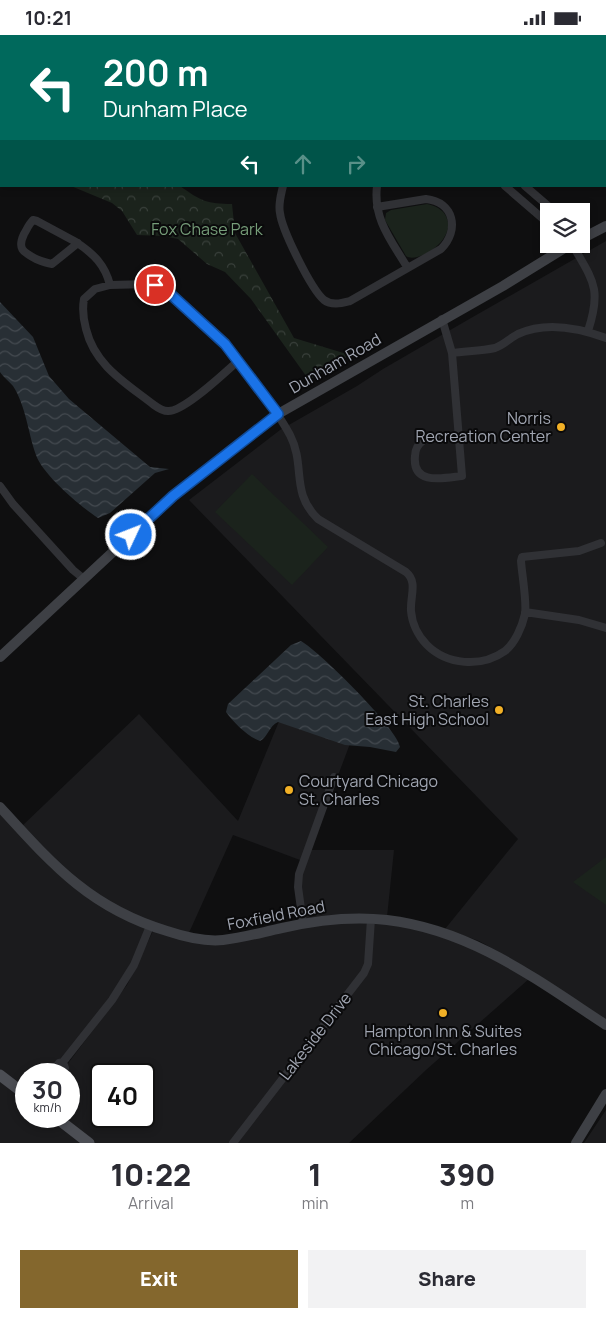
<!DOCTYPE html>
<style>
:root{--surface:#fff;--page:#f2f2f3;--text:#2b2b33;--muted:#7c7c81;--accent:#84672d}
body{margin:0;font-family:Manrope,sans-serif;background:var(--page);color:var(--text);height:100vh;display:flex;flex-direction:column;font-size:19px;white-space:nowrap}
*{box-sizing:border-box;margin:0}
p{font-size:16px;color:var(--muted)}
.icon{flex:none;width:28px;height:28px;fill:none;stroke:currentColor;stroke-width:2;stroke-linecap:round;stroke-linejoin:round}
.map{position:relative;height:1108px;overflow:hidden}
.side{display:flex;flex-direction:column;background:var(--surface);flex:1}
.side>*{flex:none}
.banner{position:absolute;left:0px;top:0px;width:606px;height:152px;box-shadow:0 2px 8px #0003;background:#00695c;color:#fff;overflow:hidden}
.buttons{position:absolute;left:540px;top:168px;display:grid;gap:10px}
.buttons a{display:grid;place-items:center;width:50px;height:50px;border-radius:0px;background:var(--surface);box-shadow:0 2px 8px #0003;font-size:25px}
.speed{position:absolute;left:15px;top:1028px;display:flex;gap:10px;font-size:25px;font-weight:700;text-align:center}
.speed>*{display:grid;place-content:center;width:65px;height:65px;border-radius:50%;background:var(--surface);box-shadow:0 2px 8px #0003;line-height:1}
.speed small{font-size:12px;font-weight:400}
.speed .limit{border:2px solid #111;border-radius:8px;background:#fff;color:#111}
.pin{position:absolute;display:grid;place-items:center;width:42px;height:42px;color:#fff;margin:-21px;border:2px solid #fff;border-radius:50%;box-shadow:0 1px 5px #0007}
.me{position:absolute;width:55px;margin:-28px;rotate:47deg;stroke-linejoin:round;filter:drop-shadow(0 0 4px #0008)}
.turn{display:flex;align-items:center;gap:18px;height:105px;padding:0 20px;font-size:22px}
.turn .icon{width:65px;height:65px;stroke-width:2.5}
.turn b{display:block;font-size:35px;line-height:42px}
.lanes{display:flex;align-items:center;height:48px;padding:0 20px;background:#0003;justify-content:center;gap:25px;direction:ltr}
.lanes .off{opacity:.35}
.eta{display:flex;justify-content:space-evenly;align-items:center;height:85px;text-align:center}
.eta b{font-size:30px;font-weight:800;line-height:35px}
.cta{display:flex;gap:10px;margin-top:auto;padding:10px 20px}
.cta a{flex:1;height:58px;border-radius:0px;background:var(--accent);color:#fff;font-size:20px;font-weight:800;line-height:58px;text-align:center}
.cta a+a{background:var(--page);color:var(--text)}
.status{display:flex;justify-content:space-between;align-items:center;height:35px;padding:0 25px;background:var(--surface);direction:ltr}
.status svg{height:14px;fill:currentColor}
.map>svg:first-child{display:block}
</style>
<div class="status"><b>10:21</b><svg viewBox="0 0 49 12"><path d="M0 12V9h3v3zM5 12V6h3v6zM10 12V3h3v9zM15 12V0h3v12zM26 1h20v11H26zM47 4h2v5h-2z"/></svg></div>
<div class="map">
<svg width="606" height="1108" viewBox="0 0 606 1108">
<defs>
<pattern id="park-crowns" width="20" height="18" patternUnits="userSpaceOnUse" patternTransform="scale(1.25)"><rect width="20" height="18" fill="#1b231c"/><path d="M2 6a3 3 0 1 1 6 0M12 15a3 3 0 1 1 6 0" fill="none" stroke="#39403b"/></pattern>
<pattern id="water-waves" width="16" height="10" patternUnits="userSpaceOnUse" patternTransform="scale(1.25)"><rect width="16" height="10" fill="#282f35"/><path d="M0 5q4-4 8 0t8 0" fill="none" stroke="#444a50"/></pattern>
</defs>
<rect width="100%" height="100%" fill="#0f0f10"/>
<!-- built -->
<path fill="#1b1b1d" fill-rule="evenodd" d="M606,206V985L531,935L479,906L445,894L518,804L189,465L280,395L357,351L383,334L471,283Z
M139,679L238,786L282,679L351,706L310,815H394L387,882L300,887V825L233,800L188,900L124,876L79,848L21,792Z
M0,777L50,832L72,850L147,892L132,927L111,960L52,1039H26V1056L0,1037Z
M329,886L374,887L420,893L459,905L530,943L426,1035L349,1108H94L58,1081H69V1039H60L127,950L153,896L196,908ZM101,1039H144V1081H101Z
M0,1045L26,1065V1081H48L83,1108H0Z
M606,1075V1108H584Z"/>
<!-- grass -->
<path fill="#1b231c" d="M427,169C433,170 440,173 444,178C462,202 417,230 406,221L385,185L386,178L391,175Z
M252,439L328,512L292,550L215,477Z
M606,822V870L573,847Z"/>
<!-- park -->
<path fill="url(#park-crowns)" d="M0,0H226V1H1V90Z
M71,151H180C201,166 207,169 232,169L235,198L294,303L350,320L309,345L251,264L225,237L207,229L178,204L163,201L137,200L122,176L112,168Z"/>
<!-- water -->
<path fill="url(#water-waves)" d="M0,267L33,302L49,341L69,364L150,432L169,434L155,438L110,478L98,483C80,471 43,440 36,420C28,398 26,371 13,351C9,346 3,342 0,337Z
M301,606C319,616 398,694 400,712L396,717L370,712L345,710L278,687C269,691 268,702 260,706C248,702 233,687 226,677L228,669L291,610Z"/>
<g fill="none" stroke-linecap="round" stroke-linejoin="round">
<!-- street -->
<path stroke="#303135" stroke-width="8" d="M444,0V1
M545,0V1
M462,1V0
M605,85H606
M283,151C281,160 278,169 280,178C282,195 311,254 324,265C332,271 342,268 350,266L441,214C460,195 454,167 426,164L377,172
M377,151C373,184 391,205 407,232
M505,151L549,189
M525,151L554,176
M78,208L52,229C46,228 41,226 36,224C23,217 17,214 24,199C27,194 29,189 33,185L37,186L76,207C94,219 105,230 110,250
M572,209C593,246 602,253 588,296
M442,284L452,318L462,441C444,443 412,451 415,421C415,415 418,409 424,405C433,400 449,401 459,400
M452,318C466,316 481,316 495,313C504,310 510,303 518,299C546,286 579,293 606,303
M238,326C225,337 184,377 168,376C163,376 158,373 154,370C126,348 95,331 86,294C83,283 82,275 84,264L95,254L110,250L149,249L155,250L166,255C186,274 206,291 225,310C234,319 241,330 248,340C263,359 278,378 290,400C306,431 290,457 318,484L406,537C418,547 410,561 411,576C412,588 418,601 427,610C447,630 481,633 505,616C515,608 522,592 525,579C527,567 522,540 521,526L522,522L579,516L601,508
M0,451L13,469L73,535L84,544
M525,577L579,585L606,593
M303,888L298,852L299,839L334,742
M51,1039L59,1028L63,1027L112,965L134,930L150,891
M61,1039L65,1033L63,1027
M233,1108L364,938L368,929L371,884"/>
<!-- secondary -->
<path stroke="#3e4045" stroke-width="10" d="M581,204L606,191
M0,622L173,461L278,379L503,251L571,209
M0,772C52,829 90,873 167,896C185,902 204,907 223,905C243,903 263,897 282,893C317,885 352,881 387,885C472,895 537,945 606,990
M576,1108L606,1059"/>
<!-- primary -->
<path stroke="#4c4e54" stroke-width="11" d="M0,1040L26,1060
M54,1081L89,1108"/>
</g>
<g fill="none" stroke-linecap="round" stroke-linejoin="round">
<!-- route casing -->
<g stroke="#114b97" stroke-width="12">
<path id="route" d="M131,500L173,461L278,379L225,309L166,255L155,250"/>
</g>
<!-- route -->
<use href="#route" stroke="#1a73e8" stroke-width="9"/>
</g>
<!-- markers -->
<g fill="#f1b026" stroke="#0a0a0b" stroke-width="2">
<circle cx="561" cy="392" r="5"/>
<circle cx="499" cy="675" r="5"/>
<circle cx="289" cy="755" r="5"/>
<circle cx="443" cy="978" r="5"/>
</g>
<g text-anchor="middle" stroke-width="4" stroke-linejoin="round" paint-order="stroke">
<!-- park labels -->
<g font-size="16" fill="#769d79" stroke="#0a0a0b">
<text x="207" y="200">Fox Chase Park</text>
</g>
<!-- street labels -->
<g font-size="16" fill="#a0a5b1" stroke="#0a0a0b">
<text transform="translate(335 328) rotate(-30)" y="6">Dunham Road</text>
<text transform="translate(276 880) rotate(-11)" y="6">Foxfield Road</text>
<text transform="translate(315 1001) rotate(-52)" y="6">Lakeside Drive</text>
</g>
<!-- poi labels -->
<g font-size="16" fill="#a0a5b1" stroke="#0a0a0b" text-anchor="end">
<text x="551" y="389">Norris<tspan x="551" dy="18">Recreation Center</tspan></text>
<text x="489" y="672">St. Charles<tspan x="489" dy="18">East High School</tspan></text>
<text x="299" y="752" text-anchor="start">Courtyard Chicago<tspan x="299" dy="18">St. Charles</tspan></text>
<text x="443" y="1002" text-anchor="middle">Hampton Inn &amp; Suites<tspan x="443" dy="18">Chicago/St. Charles</tspan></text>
</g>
</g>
</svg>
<div class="buttons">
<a><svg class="icon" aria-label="layers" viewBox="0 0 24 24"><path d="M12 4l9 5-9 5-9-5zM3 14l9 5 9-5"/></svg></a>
</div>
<div class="speed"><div>30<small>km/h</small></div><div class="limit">40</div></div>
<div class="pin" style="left:155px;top:250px;background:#d93025"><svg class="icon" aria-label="arrive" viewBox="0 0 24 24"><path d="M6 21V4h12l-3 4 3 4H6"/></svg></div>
<svg class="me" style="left:131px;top:500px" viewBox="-20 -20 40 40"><circle r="17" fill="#1a73e8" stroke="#fff" stroke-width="3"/><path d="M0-11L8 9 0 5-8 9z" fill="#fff"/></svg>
<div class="banner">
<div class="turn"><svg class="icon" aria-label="left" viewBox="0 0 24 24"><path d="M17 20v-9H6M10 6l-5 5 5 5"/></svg><div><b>200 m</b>Dunham Place</div></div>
<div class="lanes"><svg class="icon" aria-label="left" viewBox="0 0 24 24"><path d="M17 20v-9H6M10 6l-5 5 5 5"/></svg><svg class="icon off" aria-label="ahead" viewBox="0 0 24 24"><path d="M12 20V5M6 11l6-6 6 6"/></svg><svg class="icon off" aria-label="right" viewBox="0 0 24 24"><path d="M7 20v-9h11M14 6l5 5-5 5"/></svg></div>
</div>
</div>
<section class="side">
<div class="eta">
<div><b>10:22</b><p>Arrival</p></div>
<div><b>1</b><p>min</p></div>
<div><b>390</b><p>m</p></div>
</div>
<div class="cta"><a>Exit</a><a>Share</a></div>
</section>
